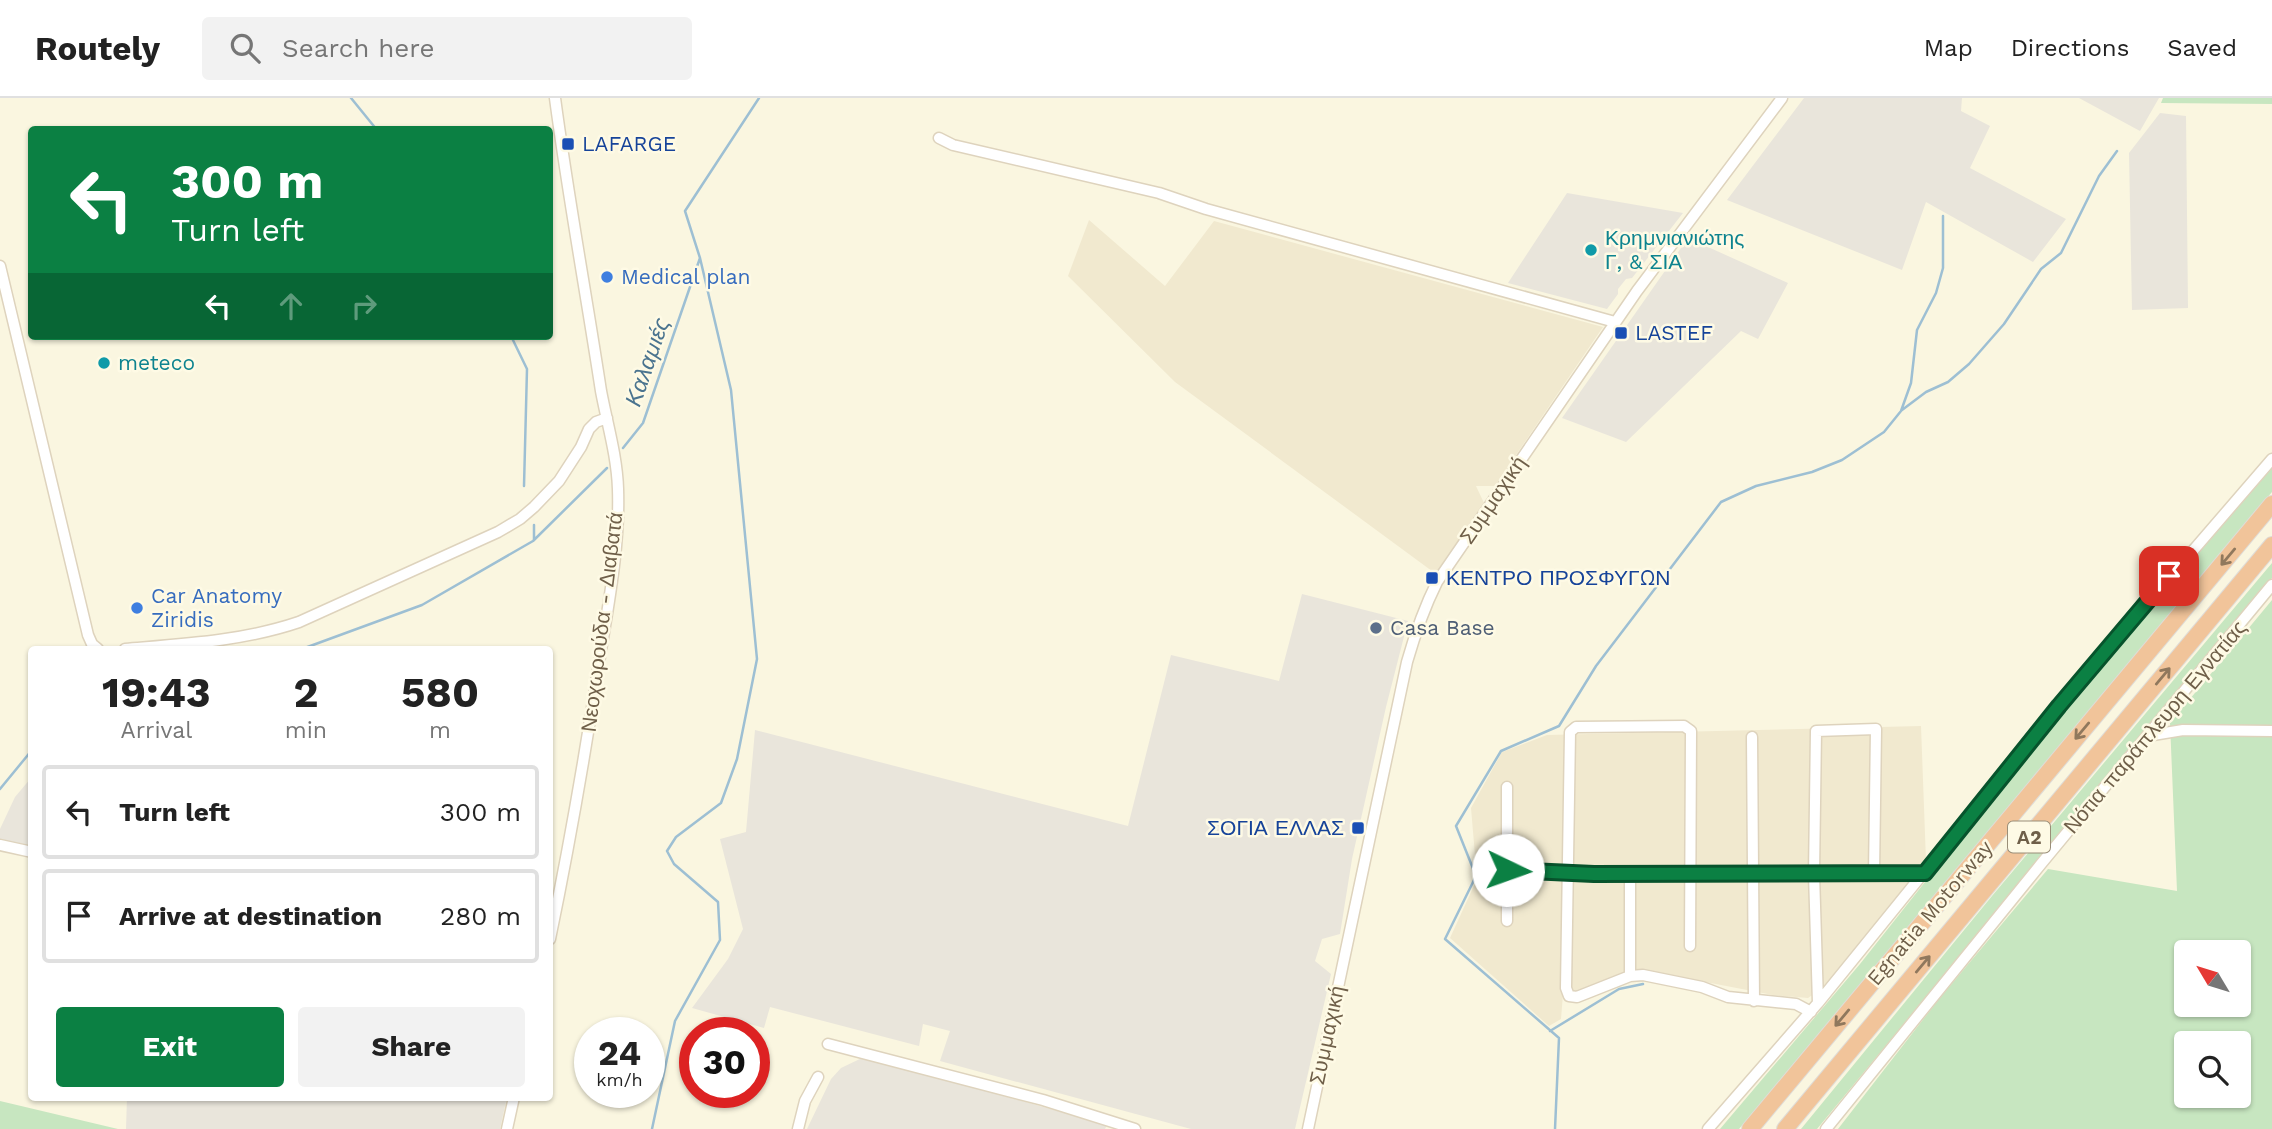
<!DOCTYPE html>
<meta charset="utf-8">
<style>
:root{--surface:#fff;--page:#f2f2f2;--text:#222;--muted:#767676;--line:#e0e0e0;--accent:#0b8043}
body{margin:0;font-family:"Work Sans",sans-serif;background:var(--page);color:var(--text);height:100vh;display:flex;flex-direction:column;font-size:26px;white-space:nowrap}
*{box-sizing:border-box;margin:0}
p{font-size:23px;color:var(--muted)}
.icon{flex:none;width:38px;height:38px;fill:none;stroke:currentColor;stroke-width:2;stroke-linecap:round;stroke-linejoin:round}
.map{position:relative;flex:1;overflow:hidden}
.details{position:absolute;left:28px;top:548px;width:525px;height:455px;display:flex;flex-direction:column;background:var(--surface);border-radius:7px;box-shadow:0 2px 5px #0004}
.details>*{flex:none}
.hud{position:absolute;left:28px;top:28px;width:525px;height:214px;border-radius:7px;box-shadow:0 2px 5px #0004;background:#0b8043;color:#fff;overflow:hidden}
.needle{width:46px;rotate:308deg}
.fabs{position:absolute;left:2174px;top:842px;display:grid;gap:14px}
.fabs a{display:grid;place-items:center;width:77px;height:77px;border-radius:7px;background:var(--surface);box-shadow:0 2px 5px #0004;font-size:35px}
.speed{position:absolute;left:574px;top:919px;display:flex;gap:14px;font-size:35px;font-weight:700;text-align:center}
.speed>*{display:grid;place-content:center;width:91px;height:91px;border-radius:50%;background:var(--surface);box-shadow:0 2px 5px #0004;line-height:1}
.speed small{font-size:18px;font-weight:400}
.speed .limit{border:10px solid #d22;background:#fff;color:#111}
.pin{position:absolute;display:grid;place-items:center;width:60px;height:60px;color:#fff;margin:-30px;border-radius:14px;box-shadow:0 4px 10px #0006}
.me{position:absolute;width:77px;margin:-38px;rotate:93deg;stroke-linejoin:round;filter:drop-shadow(0 0 5px #0008)}
.turn{display:flex;align-items:center;gap:24px;height:147px;padding:0 28px;font-size:32px}
.turn .icon{width:91px;height:91px;stroke-width:2.5}
.turn b{display:block;font-size:49px;line-height:60px}
.lanes{display:flex;align-items:center;height:66px;padding:0 28px;background:#0003;justify-content:center;gap:35px;direction:ltr}
.lanes .off{opacity:.35}
.eta{display:flex;justify-content:space-evenly;align-items:center;height:119px;text-align:center}
.eta b{font-size:42px;font-weight:700;line-height:49px}
.cta{display:flex;gap:14px;margin-top:auto;padding:14px 28px}
.cta a{flex:1;height:80px;border-radius:7px;background:var(--accent);color:#fff;font-size:28px;font-weight:700;line-height:80px;text-align:center}
.cta a+a{background:var(--page);color:var(--text)}
ul{padding:0;list-style:none}
li{display:flex;align-items:center;gap:21px;height:94px;margin:0 14px 10px;padding:0 14px;border:4px solid var(--line);border-radius:7px}
li div{flex:1}
li b{display:block;font-size:26px}
li em{font-style:normal}
header{display:flex;align-items:center;gap:42px;box-sizing:border-box;height:98px;padding:0 35px;background:var(--surface);border-bottom:2px solid var(--line)}
header strong{font-size:33px}
nav{display:flex;gap:38px;margin-inline-start:auto;font-size:24px}
.search{width:490px;height:63px;background:var(--page);display:flex;align-items:center;gap:18px;box-sizing:border-box;padding:0 24px;border-radius:7px;color:var(--muted);font-size:26px}
.map>svg:first-child{display:block}
</style>
<header>
<strong>Routely</strong>
<div class="search"><svg class="icon" aria-label="search" viewBox="0 0 24 24"><circle cx="10" cy="10" r="6"/><path d="M15 15l6 6"/></svg>Search here</div>
<nav><a>Map</a><a>Directions</a><a>Saved</a></nav>
</header>
<div class="map">
<svg width="2272" height="1031" viewBox="0 0 2272 1031">
<rect width="100%" height="100%" fill="#faf6e0"/>
<!-- residential -->
<path fill="#f1e9cf" d="M1089,122L1165,188L1214,123L1603,229L1495,388H1476L1484,405L1436,476L1175,284L1068,178Z
M1921,628L1926,763L1824,889L1808,900L1773,897L1638,871L1571,896H1563L1561,921L1549,928L1450,840L1477,781L1471,710L1502,654L1547,637Z"/>
<!-- industrial -->
<path fill="#e9e5db" d="M1804,0H1962L1961,13L1990,28L1970,70L2066,121L2033,164L1926,104L1902,172L1727,102Z
M2079,0H2159L2140,33Z
M2160,15L2186,18L2188,210L2132,212L2129,55Z
M1567,95L1683,115L1632,180L1626,181L1618,191V196L1607,211L1508,185Z
M1688,140L1788,185L1758,241L1741,233L1626,344L1562,320Z
M1302,496L1408,523L1386,609L1352,761L1340,836L1322,841L1315,863L1331,876L1295,1031H1191L940,963L950,933L923,926L919,948L770,909L764,930L692,910L728,861L743,831L720,741L746,734L755,632L1128,728L1171,557L1279,583Z
M31,680V751L0,742V731L15,699Z
M864,959L958,985L1107,1027L1105,1031H807L831,981L841,970Z
M127,999H507L500,1031H126Z"/>
<!-- green -->
<path fill="#c7e6c0" fill-rule="evenodd" d="M2163,0H2272V6L2161,5Z
M2272,370V394L2255,414L1739,1031H1720L1860,866L2047,630Z
M2272,465V480L1817,1031H1801L1992,798Z
M2272,502V1031H1838L1939,901L2048,771L2177,793L2170,625ZM2186,854H2238V906H2186ZM2186,945H2238V998H2186Z
M0,1003L118,1031H0Z"/>
<g fill="none" stroke-linecap="round" stroke-linejoin="round">
<!-- stream -->
<path stroke="#9dbfd3" stroke-width="2.5" d="M351,0L377,32
M511,238L527,271L524,388
M1902,312L1926,294L1948,284L1969,266L2004,226L2041,171L2061,155L2099,78L2117,53
M623,350L643,325L700,160
M534,441V427
M302,551L422,507L533,443L607,370
M0,691L32,652
M1550,933L1619,891L1643,886
M652,1031L675,923L720,842L718,804L674,766L667,753L676,739L721,705L737,661L757,561L731,292L700,160L685,113L759,0
M1555,1031L1559,940L1445,841L1476,778L1456,728L1501,653L1559,628L1596,568L1721,404L1756,388L1812,374L1842,362L1884,334L1901,313L1911,285L1917,232L1936,195L1943,170V118"/>
<!-- minor casing -->
<g stroke="#ded3bd" stroke-width="13">
<path id="minor" d="M939,40L953,47L1159,95L1206,111L1615,224
M0,168L88,537L92,546L98,551
M125,551C185,546 243,543 299,524L498,434L520,421L534,409L559,383L581,349L589,331L596,324L607,320
M2147,638L2183,632L2272,633
M1752,639L1754,903
M0,747L32,754
M1508,772L1594,776L1925,775
M1507,823V689
M550,841C569,749 585,657 599,565C608,508 620,449 618,391C617,358 607,325 601,293C586,195 568,98 555,0
M1690,848L1691,633L1684,628L1576,629L1570,634L1566,890L1569,898L1577,899L1630,878L1643,877L1702,889L1728,899L1796,906L1811,914
M1630,878V775
M1818,905L1814,776L1816,633L1876,631L1874,776
M828,946L1043,1002L1135,1031
M507,1031L514,999
M798,1031L805,1003L818,979
M1308,1031L1407,564C1415,536 1424,510 1437,484L1637,193L1782,0
M1708,1031L1818,905L2059,608L2272,361
M1826,1031L2041,766L2272,487"/>
</g>
<!-- highway casing -->
<g stroke="#dfdcd7" stroke-width="18">
<path id="highway" d="M1750,1031L2272,406
M1785,1031L2272,447"/>
</g>
<!-- minor -->
<use href="#minor" stroke="#fff" stroke-width="10"/>
<!-- highway -->
<use href="#highway" stroke="#f1c49a" stroke-width="16"/>
</g>
<!-- one-way arrows -->
<defs><path id="oneway-shaft" d="M-6 0H5M1.5-3L5.5 0L1.5 3" fill="none" stroke-width="1.6" stroke-linecap="round" stroke-linejoin="round" transform="scale(1.75)"/></defs>
<g stroke="#90785d">
<use href="#oneway-shaft" transform="translate(2228 459) rotate(130)"/>
<use href="#oneway-shaft" transform="translate(2163 578) rotate(-50)"/>
<use href="#oneway-shaft" transform="translate(2082 633) rotate(130)"/>
<use href="#oneway-shaft" transform="translate(1923 866) rotate(-50)"/>
<use href="#oneway-shaft" transform="translate(1842 920) rotate(130)"/>
</g>
<g fill="none" stroke-linecap="round" stroke-linejoin="round">
<!-- route casing -->
<g stroke="#07532c" stroke-width="18">
<path id="route" d="M1508,772L1594,776L1925,775L2059,608L2169,478"/>
</g>
<!-- route -->
<use href="#route" stroke="#0b8043" stroke-width="12"/>
</g>
<!-- markers -->
<g fill="#1a4fb4" stroke="#fefae5" stroke-width="2.5">
<rect x="561" y="39" width="14" height="14" rx="3.5"/>
<rect x="1614" y="228" width="14" height="14" rx="3.5"/>
<rect x="1425" y="473" width="14" height="14" rx="3.5"/>
<rect x="1351" y="723" width="14" height="14" rx="3.5"/>
</g>
<g fill="#0f9aa8" stroke="#fefae5" stroke-width="2.5">
<circle cx="1591" cy="152" r="7"/>
<circle cx="104" cy="265" r="7"/>
</g>
<g fill="#3f7fe0" stroke="#fefae5" stroke-width="2.5">
<circle cx="607" cy="179" r="7"/>
<circle cx="137" cy="510" r="7"/>
</g>
<circle fill="#5c6f8a" stroke="#fefae5" stroke-width="2.5" cx="1376" cy="530" r="7"/>
<g text-anchor="middle" stroke-width="5" stroke-linejoin="round" paint-order="stroke">
<!-- shield labels -->
<rect fill="#fefae5" stroke="#9a8e78" stroke-width="2" x="2008" y="723.5" width="42" height="31" rx="5"/>
<g font-size="19" font-weight="bold" fill="#6f5f49">
<text x="2029" y="746">Α2</text>
</g>
<!-- transit labels -->
<g font-size="21" fill="#164399" stroke="#fefae5" text-anchor="start">
<text x="582" y="53">LAFARGE</text>
<text x="1635" y="242">LASTEF</text>
<text x="1446" y="487">ΚΕΝΤΡΟ ΠΡΟΣΦΥΓΩΝ</text>
<text x="1344" y="737" text-anchor="end">ΣΟΓΙΑ ΕΛΛΑΣ</text>
</g>
<!-- culture labels -->
<g font-size="21" fill="#0d838f" stroke="#fefae5" text-anchor="start">
<text x="1605" y="147">Κρημνιανιώτης<tspan x="1605" dy="24">Γ, &amp; ΣΙΑ</tspan></text>
<text x="118" y="272">meteco</text>
</g>
<!-- shop labels -->
<g font-size="21" fill="#366cbe" stroke="#fefae5" text-anchor="start">
<text x="621" y="186">Medical plan</text>
<text x="151" y="505">Car Anatomy<tspan x="151" dy="24">Ziridis</tspan></text>
</g>
<!-- street labels -->
<g font-size="21" fill="#6f5f49" stroke="#fefae5">
<text transform="translate(1493 402) rotate(-56)" y="7">Συμμαχική</text>
<text transform="translate(602 524) rotate(-83)" y="7">Νεοχωρούδα - Διαβατά</text>
<text transform="translate(2155 629) rotate(-50)" y="7">Νότια παράπλευρη Εγνατίας</text>
<text transform="translate(1930 815) rotate(-50)" y="7">Egnatia Motorway</text>
<text transform="translate(1327 937) rotate(-78)" y="7">Συμμαχική</text>
</g>
<!-- service labels -->
<g font-size="21" fill="#4e5e75" stroke="#fefae5" text-anchor="start">
<text x="1390" y="537">Casa Base</text>
</g>
<!-- water labels -->
<g font-size="23" font-style="italic" fill="#4b748f" stroke="#fefae5">
<text transform="translate(647 264) rotate(-71)" y="8">Καλαμιές</text>
</g>
</g>
</svg>
<div class="fabs">
<a><svg class="needle" viewBox="-14 -14 28 28"><path d="M0-13l5 13h-10z" fill="#e53935"/><path d="M0 13l5-13h-10z" fill="#767676"/></svg></a>
<a><svg class="icon" aria-label="search" viewBox="0 0 24 24"><circle cx="10" cy="10" r="6"/><path d="M15 15l6 6"/></svg></a>
</div>
<div class="speed"><div>24<small>km/h</small></div><div class="limit">30</div></div>
<div class="pin" style="left:2169px;top:478px;background:#d93025"><svg class="icon" aria-label="arrive" viewBox="0 0 24 24"><path d="M6 21V4h12l-3 4 3 4H6"/></svg></div>
<svg class="me" style="left:1508px;top:772px" viewBox="-20 -20 40 40"><circle r="19" fill="#fff"/><path d="M0-13L10 11 0 6-10 11z" fill="#0b8043"/></svg>
<div class="hud">
<div class="turn"><svg class="icon" aria-label="left" viewBox="0 0 24 24"><path d="M17 20v-9H6M10 6l-5 5 5 5"/></svg><div><b>300 m</b>Turn left</div></div>
<div class="lanes"><svg class="icon" aria-label="left" viewBox="0 0 24 24"><path d="M17 20v-9H6M10 6l-5 5 5 5"/></svg><svg class="icon off" aria-label="ahead" viewBox="0 0 24 24"><path d="M12 20V5M6 11l6-6 6 6"/></svg><svg class="icon off" aria-label="right" viewBox="0 0 24 24"><path d="M7 20v-9h11M14 6l5 5-5 5"/></svg></div>
</div>
<section class="details">
<div class="eta">
<div><b>19:43</b><p>Arrival</p></div>
<div><b>2</b><p>min</p></div>
<div><b>580</b><p>m</p></div>
</div>
<ul>
<li><svg class="icon" aria-label="left" viewBox="0 0 24 24"><path d="M17 20v-9H6M10 6l-5 5 5 5"/></svg><div><b>Turn left</b></div><em>300 m</em></li>
<li><svg class="icon" aria-label="arrive" viewBox="0 0 24 24"><path d="M6 21V4h12l-3 4 3 4H6"/></svg><div><b>Arrive at destination</b></div><em>280 m</em></li>
</ul>
<div class="cta"><a>Exit</a><a>Share</a></div>
</section>
</div>
